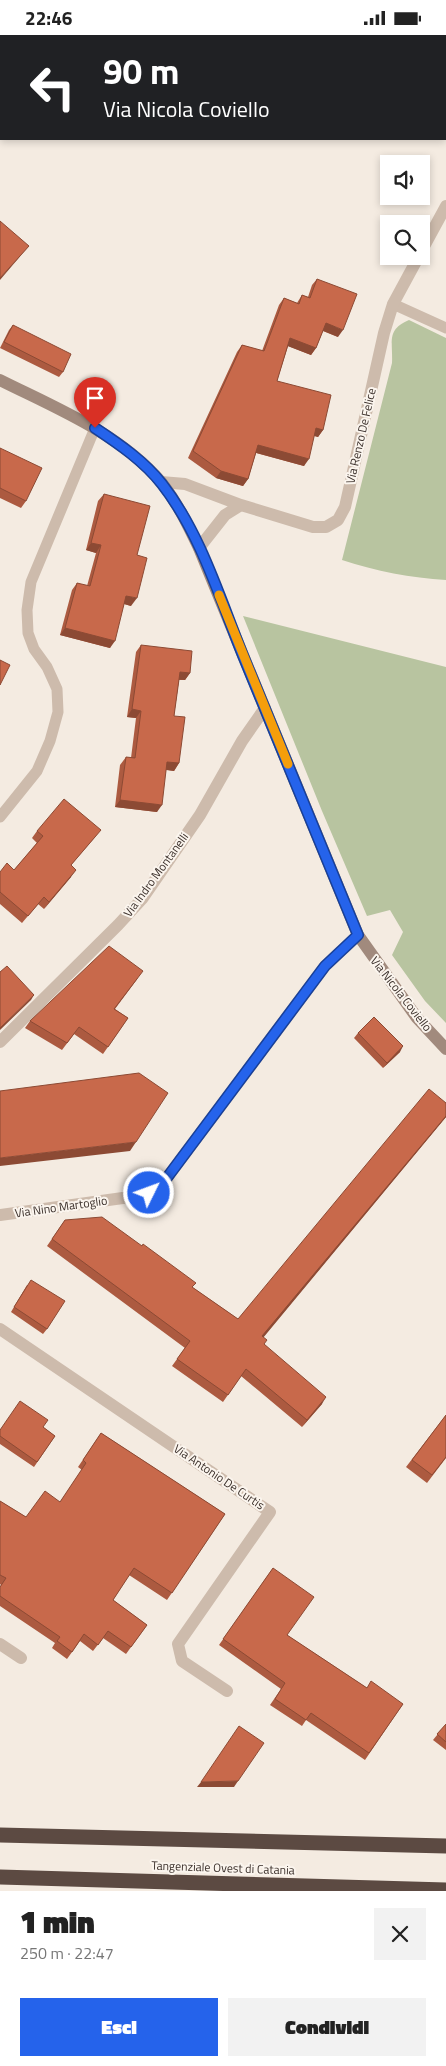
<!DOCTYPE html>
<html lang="it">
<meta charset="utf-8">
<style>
:root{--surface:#fff;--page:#f2f2f2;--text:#222;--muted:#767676;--accent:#2563eb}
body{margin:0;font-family:"Titillium Web",sans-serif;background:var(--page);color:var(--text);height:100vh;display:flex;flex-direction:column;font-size:19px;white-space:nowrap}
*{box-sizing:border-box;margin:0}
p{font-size:16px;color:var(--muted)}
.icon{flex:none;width:28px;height:28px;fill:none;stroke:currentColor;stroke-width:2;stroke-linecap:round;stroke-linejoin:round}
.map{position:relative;height:1856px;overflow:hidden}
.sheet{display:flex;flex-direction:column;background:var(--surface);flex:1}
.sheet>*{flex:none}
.banner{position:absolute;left:0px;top:0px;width:446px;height:105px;box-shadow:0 2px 8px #0003;background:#202124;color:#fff;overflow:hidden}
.controls{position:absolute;left:380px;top:120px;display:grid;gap:10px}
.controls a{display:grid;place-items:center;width:50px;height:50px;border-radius:0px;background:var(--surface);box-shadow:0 2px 8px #0003;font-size:25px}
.pin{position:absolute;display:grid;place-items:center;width:42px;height:42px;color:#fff;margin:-51px -21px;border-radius:50% 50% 50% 0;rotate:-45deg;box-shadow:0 0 5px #0007}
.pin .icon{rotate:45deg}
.me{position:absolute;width:55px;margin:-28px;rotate:48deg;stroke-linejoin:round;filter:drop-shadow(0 0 4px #0008)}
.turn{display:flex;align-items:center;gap:18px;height:105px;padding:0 20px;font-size:22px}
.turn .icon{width:65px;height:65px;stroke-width:2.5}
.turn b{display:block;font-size:35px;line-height:42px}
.round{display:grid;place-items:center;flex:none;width:52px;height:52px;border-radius:0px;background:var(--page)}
.summary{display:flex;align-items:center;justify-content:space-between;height:85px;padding:0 20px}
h1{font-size:30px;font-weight:800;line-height:38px}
.action{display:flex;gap:10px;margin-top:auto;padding:10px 20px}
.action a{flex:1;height:58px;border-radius:0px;background:var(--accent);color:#fff;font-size:20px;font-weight:800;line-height:58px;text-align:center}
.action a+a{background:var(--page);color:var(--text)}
.status{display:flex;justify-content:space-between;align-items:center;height:35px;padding:0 25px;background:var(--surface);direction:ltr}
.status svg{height:14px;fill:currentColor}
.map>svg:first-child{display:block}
</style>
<div class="status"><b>22:46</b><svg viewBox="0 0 49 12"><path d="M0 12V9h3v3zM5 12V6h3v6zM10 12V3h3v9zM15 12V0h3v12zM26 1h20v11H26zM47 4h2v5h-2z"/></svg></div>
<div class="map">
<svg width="446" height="1856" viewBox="0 0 446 1856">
<rect width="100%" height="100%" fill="#f4ebe1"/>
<!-- green -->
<path fill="#b8c4a0" d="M409,285L446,303V545C411,543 376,536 342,525L392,328C393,306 386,295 409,285Z
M243,581L446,632V988L425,966L392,920L403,897L390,875L367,881L322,776Z"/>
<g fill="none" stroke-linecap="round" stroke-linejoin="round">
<!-- service -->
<path stroke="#cdbbac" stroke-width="11" d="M393,269L446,293
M0,782L37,736L50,706L58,677L57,654L47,632L34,614L28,598L27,575L31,547L95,393"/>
<!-- minor -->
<path stroke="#cdbbac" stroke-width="12" d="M421,217L446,171
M161,447L185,449L241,470L313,492H326L338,485L345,472L384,298L393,269L419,221
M199,513L225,480L241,470
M0,1007L118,890L142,864L200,780L242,706L265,673
M0,1180L130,1162L149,1158L166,1144L325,931L358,900
M0,1294L270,1477L178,1609L182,1626L227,1656
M0,1609L21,1623"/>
<!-- secondary -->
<path stroke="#a18a7d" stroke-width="12" d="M0,345C56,373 119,398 161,447C177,467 188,490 199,513L358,900L417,983L446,1014"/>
<!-- motorway -->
<path stroke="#5c4a42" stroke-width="15" d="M0,1800L446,1811
M0,1842L446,1855"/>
</g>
<!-- wall -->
<path fill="#ac5a40" d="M317,244L338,302L323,296L316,313L311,320L288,311L277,346L323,395L318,402L314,401L304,431L256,418L248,444L243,451L216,443L188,423L237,317L242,310L262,316L279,270L284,263L297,268L302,260L308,262L312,250Z
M13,290L63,337L59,342L0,313L9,295Z
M0,413L26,466L21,473L0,463Z
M104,459L137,520L131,571L124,569L110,613L60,600L72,555L77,548L87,551L96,518L86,515L98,466Z
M141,610L190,638L185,645H179L174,681L179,728L174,736L166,735L157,777L115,772L120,730L126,722L131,723L136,683L127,682L136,617Z
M37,796L95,802L71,830V842L44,874L38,869L22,888L0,869V837L14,835L37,808L32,803Z
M138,943L115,974L128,983L103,1019L74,999L62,1015L25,993L30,986Z
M358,998L400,1017L383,1033L354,1003Z
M446,1068V1082L263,1302L264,1309L322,1369L302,1392L241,1341L223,1367L172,1331L185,1313L47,1211L65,1185L192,1252L238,1284Z
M27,1250L47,1294L43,1299L11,1277Z
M446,1380V1423L427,1448L406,1432Z
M43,1392L55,1401L34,1432L0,1409V1394Z
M101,1398L225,1479L167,1565L129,1540L113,1565L147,1590L126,1619L103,1603L93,1616L80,1606L67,1624L52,1613L55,1608L0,1571V1552L1,1550L0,1549V1466L26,1482L60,1467L82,1435L78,1432Z
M273,1533L287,1600L367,1653L403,1669L365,1725L306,1685L302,1691L270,1670L281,1654L219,1610Z
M446,1689V1715L433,1705Z"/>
<!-- shaded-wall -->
<path fill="#8c4a34" d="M29,211L23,218L0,245V243Z
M326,288L343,295L338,302L321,295Z
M290,303L316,313L311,320L285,310Z
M316,393L323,395L318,402L312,400Z
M258,410L309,424L304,431L253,417Z
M221,436L248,444L243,451L216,443Z
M91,508L101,510L96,518L86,515Z
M126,561L137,563L131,571L121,568Z
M65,593L115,606L110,613L60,600Z
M180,637L190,638L185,645L174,644Z
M132,674L141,676L136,683L127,682Z
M167,727L179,728L174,736L162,734Z
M120,765L162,770L157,777L115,772Z
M76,835L71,842L44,874L49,867Z
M34,960L31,965L0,995V993Z
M403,1011L400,1017L383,1033L387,1028Z
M446,1081V1082L258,1309L262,1301Z
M136,1107L130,1116L0,1131V1123Z
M326,1362L322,1369L302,1392L307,1385Z
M238,1746L234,1752H197L201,1747Z"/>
<!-- building -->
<path fill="#c8694b" stroke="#8c4a34" d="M0,186L29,211L0,243Z
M317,244L357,259L343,295L326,288L316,313L290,303L277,346L331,360L323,395L316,393L309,424L258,410L248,444L221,436L193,416L242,310L264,316L284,263L299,269L302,260L310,263Z
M13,290L71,319L63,337L4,307Z
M0,413L42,433L26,466L0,453Z
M104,459L150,471L137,520L147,523L137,563L126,561L115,606L65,593L77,548L90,551L101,510L91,508Z
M141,610L192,616L190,638L180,637L174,681L185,682L179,728L167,727L162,770L120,765L126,722L135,723L141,676L132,674Z
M0,625L10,630L0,650Z
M64,764L101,795L71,830L76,835L49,867L44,862L28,881L0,857V837L7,828L14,835L43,801L37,796Z
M109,911L143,936L114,974L128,983L108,1012L79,992L67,1008L30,986Z
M7,931L34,960L0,993V937Z
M374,982L403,1011L387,1028L358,998Z
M139,1038L168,1058L136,1107L0,1123V1056Z
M429,1054L446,1068V1081L262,1301L267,1305L264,1309L326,1362L307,1385L246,1334L228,1360L177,1324L190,1306L52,1204L65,1185L102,1182L142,1211L143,1209L196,1248L192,1252L238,1284Z
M31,1245L65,1266L47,1294L14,1272Z
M20,1366L48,1385L43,1392L55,1401L37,1427L0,1401V1395Z
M446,1380V1422L432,1440L412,1425Z
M101,1398L225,1479L172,1558L134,1533L113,1565L147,1590L131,1612L108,1596L98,1610L84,1599L72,1617L57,1606L60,1602L0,1561V1552L6,1543L0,1540V1466L26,1482L45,1456L60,1467L86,1428L83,1425Z
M273,1533L314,1562L287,1600L367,1653L371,1646L403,1669L369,1718L311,1678L306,1685L275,1664L285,1648L223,1604Z
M446,1689V1707L437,1699Z
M239,1691L264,1708L238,1746L201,1747Z"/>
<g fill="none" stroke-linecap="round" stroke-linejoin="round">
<!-- route casing -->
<g stroke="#184099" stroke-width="12">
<path id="route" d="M95,393C119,409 144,426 162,449C201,499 220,564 244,623C282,715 320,808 358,900L325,931L166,1144L149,1158"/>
</g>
<!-- route -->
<use href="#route" stroke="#2563eb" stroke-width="9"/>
<!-- slow -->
<path stroke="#f59e0b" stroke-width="9" d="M219,560L288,729"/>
</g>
<g text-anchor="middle" stroke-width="4" stroke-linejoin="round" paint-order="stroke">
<!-- street labels -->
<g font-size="12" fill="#3b302b" stroke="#fbf5ee">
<text transform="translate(361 401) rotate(-77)" y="4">Via Renzo De Felice</text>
<text transform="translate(156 840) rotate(-54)" y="4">Via Indro Montanelli</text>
<text transform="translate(401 959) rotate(52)" y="4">Via Nicola Coviello</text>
<text transform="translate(61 1172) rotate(-8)" y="4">Via Nino Martoglio</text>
<text transform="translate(219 1442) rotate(34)" y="4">Via Antonio De Curtis</text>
<text transform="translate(223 1833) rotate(2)" y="4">Tangenziale Ovest di Catania</text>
</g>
</g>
</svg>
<div class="controls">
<a><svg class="icon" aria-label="sound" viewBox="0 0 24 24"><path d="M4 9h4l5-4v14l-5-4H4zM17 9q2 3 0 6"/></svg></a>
<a><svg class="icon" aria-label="search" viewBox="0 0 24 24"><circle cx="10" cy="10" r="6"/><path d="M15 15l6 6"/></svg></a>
</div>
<div class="pin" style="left:95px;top:393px;background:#d93025"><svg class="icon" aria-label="arrive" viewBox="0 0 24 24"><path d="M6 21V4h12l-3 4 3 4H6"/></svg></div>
<svg class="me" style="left:149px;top:1158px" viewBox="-20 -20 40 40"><circle r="17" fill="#2563eb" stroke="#fff" stroke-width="3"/><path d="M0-11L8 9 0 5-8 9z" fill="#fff"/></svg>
<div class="banner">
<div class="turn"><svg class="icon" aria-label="left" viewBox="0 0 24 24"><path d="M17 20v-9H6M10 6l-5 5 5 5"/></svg><div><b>90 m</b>Via Nicola Coviello</div></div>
</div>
</div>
<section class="sheet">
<div class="summary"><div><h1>1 min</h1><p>250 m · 22:47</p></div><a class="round"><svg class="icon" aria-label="close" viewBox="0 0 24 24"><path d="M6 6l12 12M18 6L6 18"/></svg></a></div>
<div class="action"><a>Esci</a><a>Condividi</a></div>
</section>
